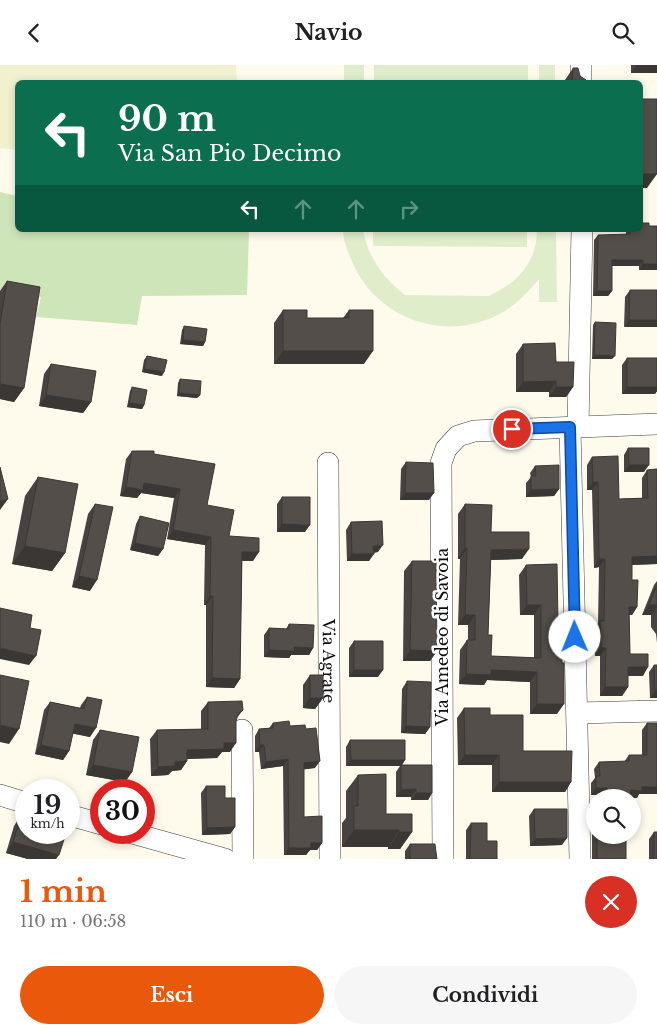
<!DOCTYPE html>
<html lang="it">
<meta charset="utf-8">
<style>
:root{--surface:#fff;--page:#f6f6f6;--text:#202124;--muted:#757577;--accent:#ea580c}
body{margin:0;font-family:"Libre Baskerville",serif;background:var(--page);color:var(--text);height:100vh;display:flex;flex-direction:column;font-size:19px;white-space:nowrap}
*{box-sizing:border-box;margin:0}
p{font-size:16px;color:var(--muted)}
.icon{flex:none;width:28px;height:28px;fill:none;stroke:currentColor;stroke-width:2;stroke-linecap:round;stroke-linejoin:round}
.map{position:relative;height:794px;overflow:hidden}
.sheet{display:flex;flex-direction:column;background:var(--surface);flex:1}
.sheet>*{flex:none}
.banner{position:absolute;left:15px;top:15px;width:628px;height:152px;border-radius:8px;box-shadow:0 2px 8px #0003;background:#0b6e4f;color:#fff;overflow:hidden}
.controls{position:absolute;left:586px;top:724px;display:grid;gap:10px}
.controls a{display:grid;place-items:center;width:55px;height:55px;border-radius:50%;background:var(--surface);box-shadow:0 2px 8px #0003;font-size:25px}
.speed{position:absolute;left:15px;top:714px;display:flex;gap:10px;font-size:25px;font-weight:700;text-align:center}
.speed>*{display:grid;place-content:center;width:65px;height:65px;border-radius:50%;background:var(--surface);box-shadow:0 2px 8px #0003;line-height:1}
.speed small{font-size:12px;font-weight:400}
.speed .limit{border:8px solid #d22;background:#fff;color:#111}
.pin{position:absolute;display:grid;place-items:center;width:42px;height:42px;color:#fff;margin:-21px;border:2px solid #fff;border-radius:50%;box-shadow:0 1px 5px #0007}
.me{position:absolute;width:55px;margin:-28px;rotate:359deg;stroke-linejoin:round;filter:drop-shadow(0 0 4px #0008)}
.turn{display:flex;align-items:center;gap:18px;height:105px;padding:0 20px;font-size:22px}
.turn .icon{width:65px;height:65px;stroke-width:2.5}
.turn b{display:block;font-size:35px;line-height:42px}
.lanes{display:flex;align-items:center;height:48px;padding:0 20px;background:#0003;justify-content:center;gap:25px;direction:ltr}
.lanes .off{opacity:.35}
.round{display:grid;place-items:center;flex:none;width:52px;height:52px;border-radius:26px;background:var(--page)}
.overview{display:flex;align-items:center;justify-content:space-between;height:85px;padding:0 20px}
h1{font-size:30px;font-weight:700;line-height:38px;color:var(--accent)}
.button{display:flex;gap:10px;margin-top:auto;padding:10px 20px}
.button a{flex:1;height:58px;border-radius:30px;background:var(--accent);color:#fff;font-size:20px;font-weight:700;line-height:58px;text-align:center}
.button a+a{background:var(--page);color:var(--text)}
header{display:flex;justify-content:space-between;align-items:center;height:65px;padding:0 20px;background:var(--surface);font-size:22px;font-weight:700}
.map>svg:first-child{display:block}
</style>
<header><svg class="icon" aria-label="back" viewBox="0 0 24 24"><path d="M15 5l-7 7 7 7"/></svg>Navio<svg class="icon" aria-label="search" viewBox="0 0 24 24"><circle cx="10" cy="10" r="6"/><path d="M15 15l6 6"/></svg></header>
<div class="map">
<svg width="657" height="794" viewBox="0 0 657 794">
<rect width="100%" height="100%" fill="#fefbed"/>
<!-- farmland -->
<path fill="#f1f0cf" d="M0,0H236L237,17L18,18L17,85L0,83Z"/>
<!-- green -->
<path fill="#cee5ba" d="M0,127L17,131L18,165H249L247,230L142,231L137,260L36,252L41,232L0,227Z"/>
<!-- pitch -->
<path fill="#e0edcb" d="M344,0H364V17H344Z
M374,0H528V17H374Z
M539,0H555V17H539Z
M343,165H363C368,192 383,213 405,230L488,231C517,219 537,197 537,165H556L557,237H539V214C524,232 509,247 486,255C433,275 371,247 351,194C347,185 343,175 343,165Z
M373,165H527V182L373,181Z"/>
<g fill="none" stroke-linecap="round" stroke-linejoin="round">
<!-- minor casing -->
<g stroke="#3f3f3f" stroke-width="22">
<g id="minor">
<path d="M581,0V18"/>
<path d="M578,361L582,165"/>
<path d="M570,362L580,794"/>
<path id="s1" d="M328,398L330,794"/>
<path d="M577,648L657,646"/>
<path d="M242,665L243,794"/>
<path d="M0,730L26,738"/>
<path d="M69,750L101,759"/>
<path d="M132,768L225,794"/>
<path d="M443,794L441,398L446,384L458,371L474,366L657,359"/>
</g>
</g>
<!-- minor -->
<use href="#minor" stroke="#fff" stroke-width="21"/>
</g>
<!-- wall -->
<path fill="#484340" d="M631,0H657V8H631Z
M573,3L580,11L586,18H563Z
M649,161L657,205H639V201H612V226L608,231H593L594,175L598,170H626V165H640Z
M7,216L24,323L14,337L0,334V226Z
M630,225H657L624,262L625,232Z
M283,245L307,253H343L349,245L364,299H274V258Z
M595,257L612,294H592L593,260Z
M184,261L205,277L203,281L180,279L182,265Z
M523,279L556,297L573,322L566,332H549V327H516V289Z
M147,291L162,311L142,307L144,295Z
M627,293H657V326L655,329H622V300Z
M51,299L91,337L83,348L39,341L44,309Z
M180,314L200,330L197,333L177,331L178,318Z
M132,322L144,340L142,344L127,342L130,326Z
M628,383L644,407H624V390Z
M132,386L154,389L207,440L229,471L253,496H242L240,614L234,623L206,622V540H204L205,480L167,474L174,433L141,428L137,433L120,431L126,394Z
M592,392L619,434L642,433V413L647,405L657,404V499L632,500V515L637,542L632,550H629L630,589L643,611H628V622L622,631H600V591H595L594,564L598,558L599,502L594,503L592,425H587V400Z
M406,397L429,435H400L401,404Z
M535,401L559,424L554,431L526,432V418L531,412L530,408Z
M38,412L65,488L52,506L12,499L25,431Z
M282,432L305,467H277V439Z
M95,439L90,526L72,522L88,449Z
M465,439L491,467L522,494L491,495L488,570L491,591L534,593V550H520L519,510L526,500L557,499V649H530V617L487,615L484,620L459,619L460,585L467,575H468V560H458L460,494H458V449Z
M140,451L163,484L158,491L130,485L136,459Z
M351,457L378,487L373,488L369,496H347L346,465Z
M412,496L437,586L430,596H403L404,506Z
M657,516V578L656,569L651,562V550H642L654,520Z
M289,559L313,583L309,590H291L289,593L264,592V570L269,563L286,564Z
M354,576L378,612H349V583Z
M654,600H657V633H650L649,607Z
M310,610L323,633L315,644L303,643V620Z
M407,616L430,662L425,669L401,668L402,624Z
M87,632L90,672L73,668L69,686L63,695L35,689L44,645L50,637L80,643L81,640Z
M208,637L243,645L236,654L230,687H222L217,693L187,694V696L181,705L172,706L168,710L151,711L150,674L157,665L201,664V646Z
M464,643L490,650L523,686L571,717L565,727H492V700H458L457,653Z
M273,658L306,664L315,703L304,704V752L322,778L317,785H310L306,790H284L283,701L261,704L259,687H255V671L259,664L269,663Z
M647,658H657V729H639L637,733L603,732V730H591V718L595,713L594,704L599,697H624L629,690H642V665Z
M100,665L132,707L125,717L86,710L93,675Z
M350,675L405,695L402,700L432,728L428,735H411V732H396V707L400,701H346V682Z
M358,710L386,749L412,767L400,784H388V782H342V758L346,753V726Z
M206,721L225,733L235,762L230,769L202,770L201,728Z
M534,744L562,780L530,781L529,751Z
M21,750L56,794H28L6,788L14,761Z
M471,758L487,776L497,794H466V765Z
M595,766V770H626V794H592V770Z
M654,767L657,794H649V774Z
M410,779L437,794H405V786Z"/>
<!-- shaded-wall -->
<path fill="#3b3734" d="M637,0H657V8H631Z
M640,109H657L647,123H640Z
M612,195H643L639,201H608Z
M643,199H657V205H639Z
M597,226H612L608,231H593Z
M629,255H657V262H624Z
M183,275L205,277L203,281L180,279Z
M283,286H373L364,299H274Z
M594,290L615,291L612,294H592Z
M144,304L164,307L162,311L142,307Z
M556,316L549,327H516L523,317Z
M0,319L24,323L14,337L0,334Z
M556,322H573L566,332H549Z
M627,322H657V326L655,329H622Z
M179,328L200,330L197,333L177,331Z
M46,330L91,337L83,348L39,341Z
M129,338L144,340L142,344L127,342Z
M629,400H649L644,407H624Z
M593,417H598L592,425H587Z
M144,418L180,424L174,433L141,428L137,433L120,431L126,422Z
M559,424L554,431L526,432L531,425Z
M405,428H434L429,435H400Z
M8,434L0,445V436Z
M282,459L310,460L305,467H277Z
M173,465L211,472L205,480L167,474Z
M135,478L163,484L158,491L130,485Z
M383,480L378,487L368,488L373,481Z
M25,481L65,488L52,506L12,499Z
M465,483H467L460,494H458Z
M529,484L522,494L484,495L491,485Z
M242,487H259L253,496L236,495Z
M352,489H374L369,496H347Z
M657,491V499L626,500L632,492Z
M599,494H605L599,502L594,503Z
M79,511L97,515L90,526L72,522Z
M210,531H213L206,540H204Z
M527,540H541L534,550H520Z
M649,540H657V542L651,550H642Z
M629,542H637L632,550H623Z
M465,550H475L468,560H458Z
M294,582L313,583L309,590H291L289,593L264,592L269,585Z
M0,583L36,591L29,600L0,594Z
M601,583H606L600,591H595Z
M410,585L437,586L430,596H403Z
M628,602H648L643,611L622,610Z
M354,605H383L378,612H349Z
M491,605L537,607L530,617L487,615L484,620L459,619L466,609Z
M212,613L240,614L234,623L206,622Z
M605,622H628L622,631H600Z
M655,626H657V633H650Z
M310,633H323L315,644L303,643Z
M537,639H564L557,649H530Z
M75,659L96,663L90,672L69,668Z
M0,660L19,664L9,679L0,677Z
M406,661L430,662L425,669L401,668Z
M224,678H236L230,687H222L217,693L180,694L187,685Z
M41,680L69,686L63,695L35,689Z
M260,680H264L259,687H255Z
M465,690H499L492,700H458Z
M288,694L283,701L261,704L266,697Z
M351,695H405L401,701H346Z
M187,696L181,705L172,706L168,710L151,711L158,702L175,697Z
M320,696L315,703L299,705L304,698Z
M93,700L132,707L125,717L86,710Z
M499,717H571L565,727H492Z
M642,722H657V729H639L637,733L626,732L631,725Z
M596,723H607L603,730H591Z
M416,724L411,732H396L401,725Z
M416,728H432L428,735H411Z
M235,762L230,769L202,770L207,763Z
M354,765H399L388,782H342Z
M399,767H412L400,784H388Z
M567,773L562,780L530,781L535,774Z
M13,777L59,790L56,794H28L6,788Z
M311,778H322L317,785H310L306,790H284L289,783Z"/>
<!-- building -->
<path fill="#544e4a" stroke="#3b3734" d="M573,3H578L580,11L586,15V18H572Z
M640,34H657V109H640Z
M640,158H649V161H657V199H643V195H612V226H597L598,170L630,169V165H640Z
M7,216L40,222L24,323L0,319V258Z
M630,225H657V255H629Z
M283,245H307V253H349V245H373V286H283Z
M595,257L616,258L615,291L594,290Z
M184,261L207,264L205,277L183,275Z
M555,278L556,297H574L573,322H556V316L523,317V279Z
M147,291L167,295L164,307L144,304Z
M627,293H657V322H627Z
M51,299L96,306L91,337L46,330Z
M180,314L201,316L200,330L179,328Z
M132,322L147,325L144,340L129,338Z
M628,383H649V400H629Z
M132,386H154V389L215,399L207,440L234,445L229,471L259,473V487H242L240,614L212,613L213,531H210L211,472L173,465L180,424L144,418L143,425L126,422Z
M618,391L619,434L648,433L647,405L657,404V491L632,492V515H638L637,542H629L630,589H648V602H628V622H605L606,583H601L600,556H604L605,494H599L598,417H593L592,392Z
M406,397L433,398L434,428H405Z
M559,400V424L531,425V411H536L535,401Z
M0,402L8,434L0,436Z
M38,412L78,419L65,488L25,481Z
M282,432H310V460L282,459Z
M95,439L113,442L97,515L79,511Z
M465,439L492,440L491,467H529V484L491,485L488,570H492L491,591L541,593V540H527L526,500L557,499L558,560H562V598H564V639H537V607L491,605V610L466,609L467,575H475V550H465L467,483H465Z
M140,451L169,458L163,484L135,478Z
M382,456L383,480L373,481L374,489H352L351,457Z
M412,496H436L437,586L410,585Z
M657,520V540H649Z
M0,543L32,550L30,563L41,565L36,591L0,583Z
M289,559L314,560L313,583L294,582V586L269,585V563L289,564Z
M354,576H383V605H354Z
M654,600H657V626H655Z
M0,610L29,616L19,664L0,660Z
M310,610H323V633H310Z
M407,616L431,617L430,662L406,661Z
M87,632L102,635L96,663L75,659L69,686L41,680L50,637L84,644Z
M242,636L243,645L238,649L236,656V678H224V684L187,685V696L175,697V701L158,702L157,665L208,664V637Z
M464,643H490V650H523V686H572L571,717H499V690H465Z
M289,656L290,661L305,660L306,664L316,663L320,696L304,698V752L322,751V778H311V783H289L288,694L266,697L264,680H260L259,664L273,663V658Z
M647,658H657V722H642V726L631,725L630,732H607V723H596V711H600L599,697L629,696V690H647Z
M100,665L139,672L132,707L93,700Z
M350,675H405V695H351Z
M401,700H432V728H416V724L401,725Z
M386,709V749H412V767H399V765H354V741H358V710Z
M206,721H225V733H235V762L207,763Z
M534,744H567V773L535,774Z
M21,750L26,752V768H66L59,790L13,777Z
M471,758H487V776H497V794H470Z
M654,767H657V794H654Z
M597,770H626V794H597Z
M410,779H435L436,787L437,794H410Z"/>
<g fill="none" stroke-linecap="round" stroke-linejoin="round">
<!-- route casing -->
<g stroke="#114b97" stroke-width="12">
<path id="route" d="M512,364L570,362L575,572"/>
</g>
<!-- route -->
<use href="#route" stroke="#1a73e8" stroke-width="9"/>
</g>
<g text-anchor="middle" stroke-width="5" stroke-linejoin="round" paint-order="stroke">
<!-- street labels -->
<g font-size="16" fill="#0c0c0c" stroke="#fff">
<text transform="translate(442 572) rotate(-90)" y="6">Via Amedeo di Savoia</text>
<text dy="6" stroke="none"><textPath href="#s1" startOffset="198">Via Agrate</textPath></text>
</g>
</g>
</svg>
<div class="controls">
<a><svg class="icon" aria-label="search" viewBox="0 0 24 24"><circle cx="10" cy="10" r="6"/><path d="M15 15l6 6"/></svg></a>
</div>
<div class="speed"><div>19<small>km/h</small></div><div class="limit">30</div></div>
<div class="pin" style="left:512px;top:364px;background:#d93025"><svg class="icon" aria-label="arrive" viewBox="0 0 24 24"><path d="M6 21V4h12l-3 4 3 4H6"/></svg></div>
<svg class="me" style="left:575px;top:572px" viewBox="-20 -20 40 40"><circle r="19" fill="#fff"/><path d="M0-13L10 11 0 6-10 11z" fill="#1a73e8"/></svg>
<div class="banner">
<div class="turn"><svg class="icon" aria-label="left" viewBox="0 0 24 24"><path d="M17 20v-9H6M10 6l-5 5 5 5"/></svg><div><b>90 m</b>Via San Pio Decimo</div></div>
<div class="lanes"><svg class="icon" aria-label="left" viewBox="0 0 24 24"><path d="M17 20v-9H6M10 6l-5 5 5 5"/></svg><svg class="icon off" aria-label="ahead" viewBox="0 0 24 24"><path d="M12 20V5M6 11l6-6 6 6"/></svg><svg class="icon off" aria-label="ahead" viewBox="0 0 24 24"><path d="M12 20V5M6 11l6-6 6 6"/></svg><svg class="icon off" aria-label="right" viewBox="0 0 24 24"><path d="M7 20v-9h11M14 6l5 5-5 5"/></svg></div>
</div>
</div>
<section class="sheet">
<div class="overview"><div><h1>1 min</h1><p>110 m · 06:58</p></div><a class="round" style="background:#d93025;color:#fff"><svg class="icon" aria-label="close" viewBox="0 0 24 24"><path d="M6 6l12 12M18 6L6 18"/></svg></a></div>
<div class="button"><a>Esci</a><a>Condividi</a></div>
</section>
